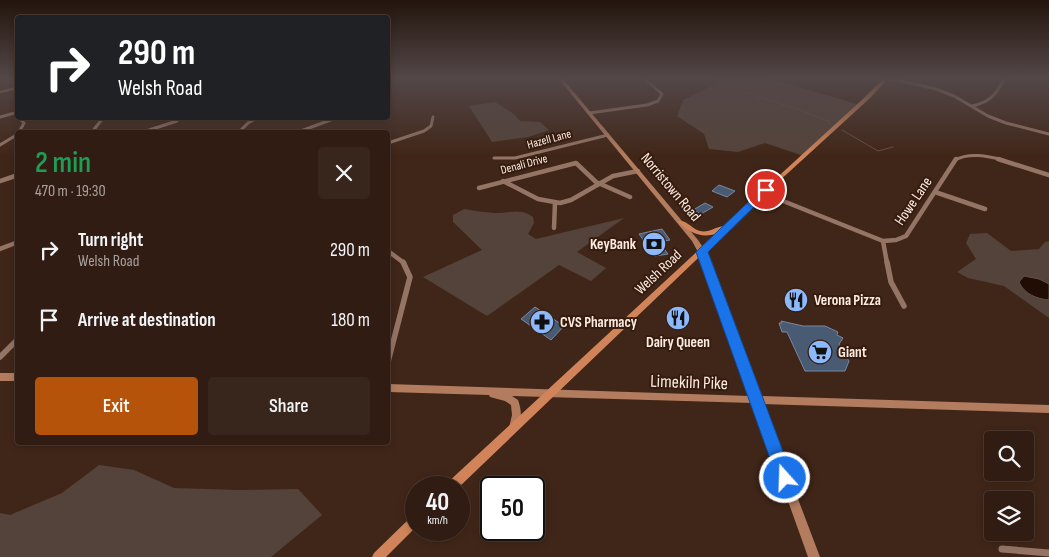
<!DOCTYPE html>
<meta charset="utf-8">
<style>
:root{--surface:#301c12;--page:#38251b;--text:#f1f3f6;--muted:#a8a19f;--line:#4b3a32;--accent:#b45309}
body{margin:0;font-family:"Sofia Sans Condensed",sans-serif;background:var(--page);color:var(--text);height:100vh;display:flex;flex-direction:column;font-size:19px;white-space:nowrap}
*{box-sizing:border-box;margin:0}
p{font-size:16px;color:var(--muted)}
.icon{flex:none;width:28px;height:28px;fill:none;stroke:currentColor;stroke-width:2;stroke-linecap:round;stroke-linejoin:round}
.map{position:relative;flex:1;overflow:hidden}
.sheet{position:absolute;left:15px;top:130px;width:375px;height:315px;display:flex;flex-direction:column;background:var(--surface);border-radius:5px;box-shadow:0 2px 8px #0003,0 0 0 1px var(--line)}
.sheet>*{flex:none}
.guide{position:absolute;left:15px;top:15px;width:375px;height:105px;border-radius:5px;box-shadow:0 2px 8px #0003,0 0 0 1px var(--line);background:#202124;color:#fff;overflow:hidden}
.fabs{position:absolute;left:984px;top:431px;display:grid;gap:10px}
.fabs a{display:grid;place-items:center;width:50px;height:50px;border-radius:5px;background:var(--surface);box-shadow:0 2px 8px #0003,0 0 0 1px var(--line);font-size:25px}
.speed{position:absolute;left:405px;top:476px;display:flex;gap:10px;font-size:25px;font-weight:700;text-align:center}
.speed>*{display:grid;place-content:center;width:65px;height:65px;border-radius:50%;background:var(--surface);box-shadow:0 2px 8px #0003,0 0 0 1px var(--line);line-height:1}
.speed small{font-size:12px;font-weight:400}
.speed .limit{border:2px solid #111;border-radius:8px;background:#fff;color:#111}
.pin{position:absolute;display:grid;place-items:center;width:42px;height:42px;color:#fff;margin:-21px;border:2px solid #fff;border-radius:50%;box-shadow:0 1px 5px #0007}
.me{position:absolute;width:55px;margin:-28px;rotate:340deg;stroke-linejoin:round;filter:drop-shadow(0 0 4px #0008)}
.turn{display:flex;align-items:center;gap:18px;height:105px;padding:0 20px;font-size:22px}
.turn .icon{width:65px;height:65px;stroke-width:2.5}
.turn b{display:block;font-size:35px;line-height:42px}
.round{display:grid;place-items:center;flex:none;width:52px;height:52px;border-radius:5px;background:var(--page)}
.headline{display:flex;align-items:center;justify-content:space-between;height:85px;padding:0 20px}
h1{font-size:30px;font-weight:600;line-height:38px;color:#1e9e55}
.cta{display:flex;gap:10px;margin-top:auto;padding:10px 20px}
.cta a{flex:1;height:58px;border-radius:5px;background:var(--accent);color:#fff;font-size:20px;font-weight:600;line-height:58px;text-align:center}
.cta a+a{background:var(--page);color:var(--text)}
ul{padding:0;list-style:none}
li{display:flex;align-items:center;gap:15px;height:70px;padding:0 20px}
li div{flex:1}
li b{display:block;font-size:19px}
li em{font-style:normal}
.map>svg:first-child{display:block}
</style>
<div class="map">
<svg width="1049" height="557" viewBox="0 0 1049 557">
<rect width="100%" height="100%" fill="#402618"/>
<!-- green -->
<path fill="#54433a" d="M713,78H768L860,105L804,156L765,143L738,152L709,149L704,134L677,116L683,100L718,83Z
M495,102L514,114L520,121L540,122L549,130L528,137L492,142L469,106Z
M464,209C474,211 484,212 495,213C510,213 520,208 533,217L534,223L528,234L536,239L624,218L577,252L606,268L591,281L559,265L487,316L423,277L482,250L453,222V215Z
M987,233L1011,251L1039,249L1045,242L1049,241V318L1004,286L968,278L957,272L976,259L966,243L970,234Z
M99,465L134,470L174,488L238,490L298,489L322,515L271,557H0V513L10,515L62,493Z"/>
<!-- water -->
<path fill="#210d03" stroke="#635046" d="M1024,276L1039,279L1049,284V300C1037,299 1024,294 1019,282Z"/>
<g fill="none" stroke-linecap="round" stroke-linejoin="round">
<!-- stream -->
<path stroke="#635046" stroke-width="1" d="M728,78L737,90L803,111L830,122V125
M842,130L878,151L893,147"/>
</g>
<!-- building -->
<path fill="#495a73" stroke="#7688a3" d="M719,185L735,191L727,197L712,191Z
M705,203L713,207L701,214L693,210Z
M662,229L670,240L659,242L668,254L655,256L639,234Z
M535,307L564,326L551,340L521,319Z
M673,310L689,319L683,325L667,316Z
M781,321L803,326H825L838,332L837,335L843,338L839,344L849,361L845,371H805L787,332H782L779,323H782Z"/>
<g fill="none" stroke-linecap="round" stroke-linejoin="round">
<!-- street-far3 -->
<path stroke="#947464" stroke-width="3" d="M889,78L936,89L954,96L988,116L1006,123L1049,134
M972,106C991,102 996,94 1005,78
M589,113L647,105L658,101L662,94L644,78
M0,117L18,112
M19,118L24,123L19,132
M92,132L103,118
M143,132L177,121
M239,132L248,123L257,118
M298,132L336,118
M388,143L424,131L431,126L433,117
M0,145L18,134
M494,158H515L608,135
M955,160C969,152 988,156 1003,160"/>
<!-- street-far2 -->
<path stroke="#947464" stroke-width="4.5" d="M998,159L1049,175
M0,181L18,175
M503,181L538,199L560,203L571,200L613,176L638,171
M479,188L576,163L596,182L630,197
M935,192L985,209
M763,193L883,241L896,240L906,236L956,159
M388,216V231
M554,228L555,203
M883,241L887,263
M0,249L18,242
M388,251L404,263"/>
<!-- street-far1 -->
<path stroke="#947464" stroke-width="5.5" d="M887,262L891,282L904,306
M0,357L18,339
M388,362L410,277L403,262"/>
<!-- street -->
<path stroke="#947464" stroke-width="7" d="M1002,549L1049,553"/>
<!-- secondary -->
<path fill="#b37c5f" fill-rule="evenodd" d="M558,78H562L698,240L706,252L759,396L1049,405V413L762,404L820,557H808L753,403L512,396L518,400C522,411 522,420 517,431L514,432L511,431L509,428L512,415L511,405L505,401L490,397L489,395L388,392V384L750,396L698,252L692,241Z
M18,86V89L0,93V91Z
M0,373H18V381H0Z"/>
<!-- primary -->
<path fill="#d1845a" fill-rule="evenodd" d="M884,78H889L869,99L765,194L458,488H445L446,484L716,234C701,238 690,233 679,223L678,222L679,221C687,220 692,229 700,231C709,233 715,227 724,226L865,97Z
M416,515V527L386,557H372L374,553L412,516Z"/>
</g>
<!-- sky -->
<linearGradient id="sky" x2="0" y2="1"><stop stop-color="#23150d"/><stop offset="0.5" stop-color="#534748"/><stop offset="1" stop-color="#534748" stop-opacity="0"/></linearGradient>
<rect width="1049" height="156" fill="url(#sky)"/>
<!-- route -->
<path fill="#1a73e8" stroke="#114b97" d="M763,188H770L771,190L708,252L793,478L791,483L785,485L779,483L777,478L696,252Z"/>
<!-- icons -->
<defs>
<g id="bank-disc" transform="scale(1.25)"><circle r="9.5" fill="#8cb9fc" stroke="#351c0e"/><path d="M-6-4H6V4H-6ZM0-2.3a2.3 2.3 0 1 0 0 4.6a2.3 2.3 0 1 0 0-4.6Z" fill="#111"/></g>
<g id="restaurant-disc" transform="scale(1.25)"><circle r="9.5" fill="#8cb9fc" stroke="#351c0e"/><path d="M-5-6h1v4h1v-4h1v4h1v-4h1v5L-1.5 .5V6h-2V.5L-5-1ZM5-6V6H3V1.5H1.5Q1.5-4 5-6Z" fill="#111"/></g>
<g id="pharmacy-disc" transform="scale(1.25)"><circle r="9.5" fill="#8cb9fc" stroke="#351c0e"/><path d="M-2-6h4v4h4v4h-4v4h-4v-4h-4v-4h4Z" fill="#111"/></g>
<g id="supermarket-disc" transform="scale(1.25)"><circle r="9.5" fill="#8cb9fc" stroke="#351c0e"/><path d="M-6-5.5h2.5l.6 2H6L4.5 2H-2.5L-4.4-4H-6ZM-1.5 3.2a1.3 1.3 0 1 0 .1 0ZM3 3.2a1.3 1.3 0 1 0 .1 0Z" fill="#111"/></g>
</defs>
<g fill-rule="evenodd">
<use href="#bank-disc" x="654" y="244"/>
<use href="#restaurant-disc" x="796" y="300"/>
<use href="#restaurant-disc" x="678" y="318"/>
<use href="#pharmacy-disc" x="542" y="322"/>
<use href="#supermarket-disc" x="820" y="352"/>
</g>
<g text-anchor="middle" stroke-width="4" stroke-linejoin="round" paint-order="stroke">
<!-- far-street labels -->
<g font-size="12" fill="#fdebe2" stroke="#351c0e">
<text transform="translate(549 139) rotate(-15)" y="4">Hazell Lane</text>
<text transform="translate(524 164) rotate(-15)" y="4">Denali Drive</text>
</g>
<!-- street labels -->
<g font-size="15" fill="#fdebe2" stroke="#351c0e">
<text transform="translate(671 187) rotate(50)" y="5">Norristown Road</text>
<text transform="translate(913 201) rotate(-56)" y="5">Howe Lane</text>
<text transform="translate(658 272) rotate(-43)" y="5">Welsh Road</text>
</g>
<!-- poi labels -->
<g font-size="15" font-weight="bold" fill="#fdebe2" stroke="#351c0e" text-anchor="start">
<text x="636" y="249" text-anchor="end">KeyBank</text>
<text x="814" y="305">Verona Pizza</text>
<text x="560" y="327">CVS Pharmacy</text>
<text x="678" y="347" text-anchor="middle">Dairy Queen</text>
<text x="838" y="357">Giant</text>
</g>
<!-- near-street labels -->
<g font-size="18" fill="#fdebe2" stroke="#351c0e">
<text transform="translate(689 382) rotate(2)" y="6">Limekiln Pike</text>
</g>
</g>
</svg>
<div class="fabs">
<a><svg class="icon" aria-label="search" viewBox="0 0 24 24"><circle cx="10" cy="10" r="6"/><path d="M15 15l6 6"/></svg></a>
<a><svg class="icon" aria-label="layers" viewBox="0 0 24 24"><path d="M12 4l9 5-9 5-9-5zM3 14l9 5 9-5"/></svg></a>
</div>
<div class="speed"><div>40<small>km/h</small></div><div class="limit">50</div></div>
<div class="pin" style="left:766px;top:190px;background:#d93025"><svg class="icon" aria-label="arrive" viewBox="0 0 24 24"><path d="M6 21V4h12l-3 4 3 4H6"/></svg></div>
<svg class="me" style="left:785px;top:478px" viewBox="-20 -20 40 40"><circle r="17" fill="#1a73e8" stroke="#fff" stroke-width="3"/><path d="M0-11L8 9 0 5-8 9z" fill="#fff"/></svg>
<div class="guide">
<div class="turn"><svg class="icon" aria-label="right" viewBox="0 0 24 24"><path d="M7 20v-9h11M14 6l5 5-5 5"/></svg><div><b>290 m</b>Welsh Road</div></div>
</div>
<section class="sheet">
<div class="headline"><div><h1>2 min</h1><p>470 m · 19:30</p></div><a class="round"><svg class="icon" aria-label="close" viewBox="0 0 24 24"><path d="M6 6l12 12M18 6L6 18"/></svg></a></div>
<ul>
<li><svg class="icon" aria-label="right" viewBox="0 0 24 24"><path d="M7 20v-9h11M14 6l5 5-5 5"/></svg><div><b>Turn right</b><p>Welsh Road</p></div><em>290 m</em></li>
<li><svg class="icon" aria-label="arrive" viewBox="0 0 24 24"><path d="M6 21V4h12l-3 4 3 4H6"/></svg><div><b>Arrive at destination</b></div><em>180 m</em></li>
</ul>
<div class="cta"><a>Exit</a><a>Share</a></div>
</section>
</div>
